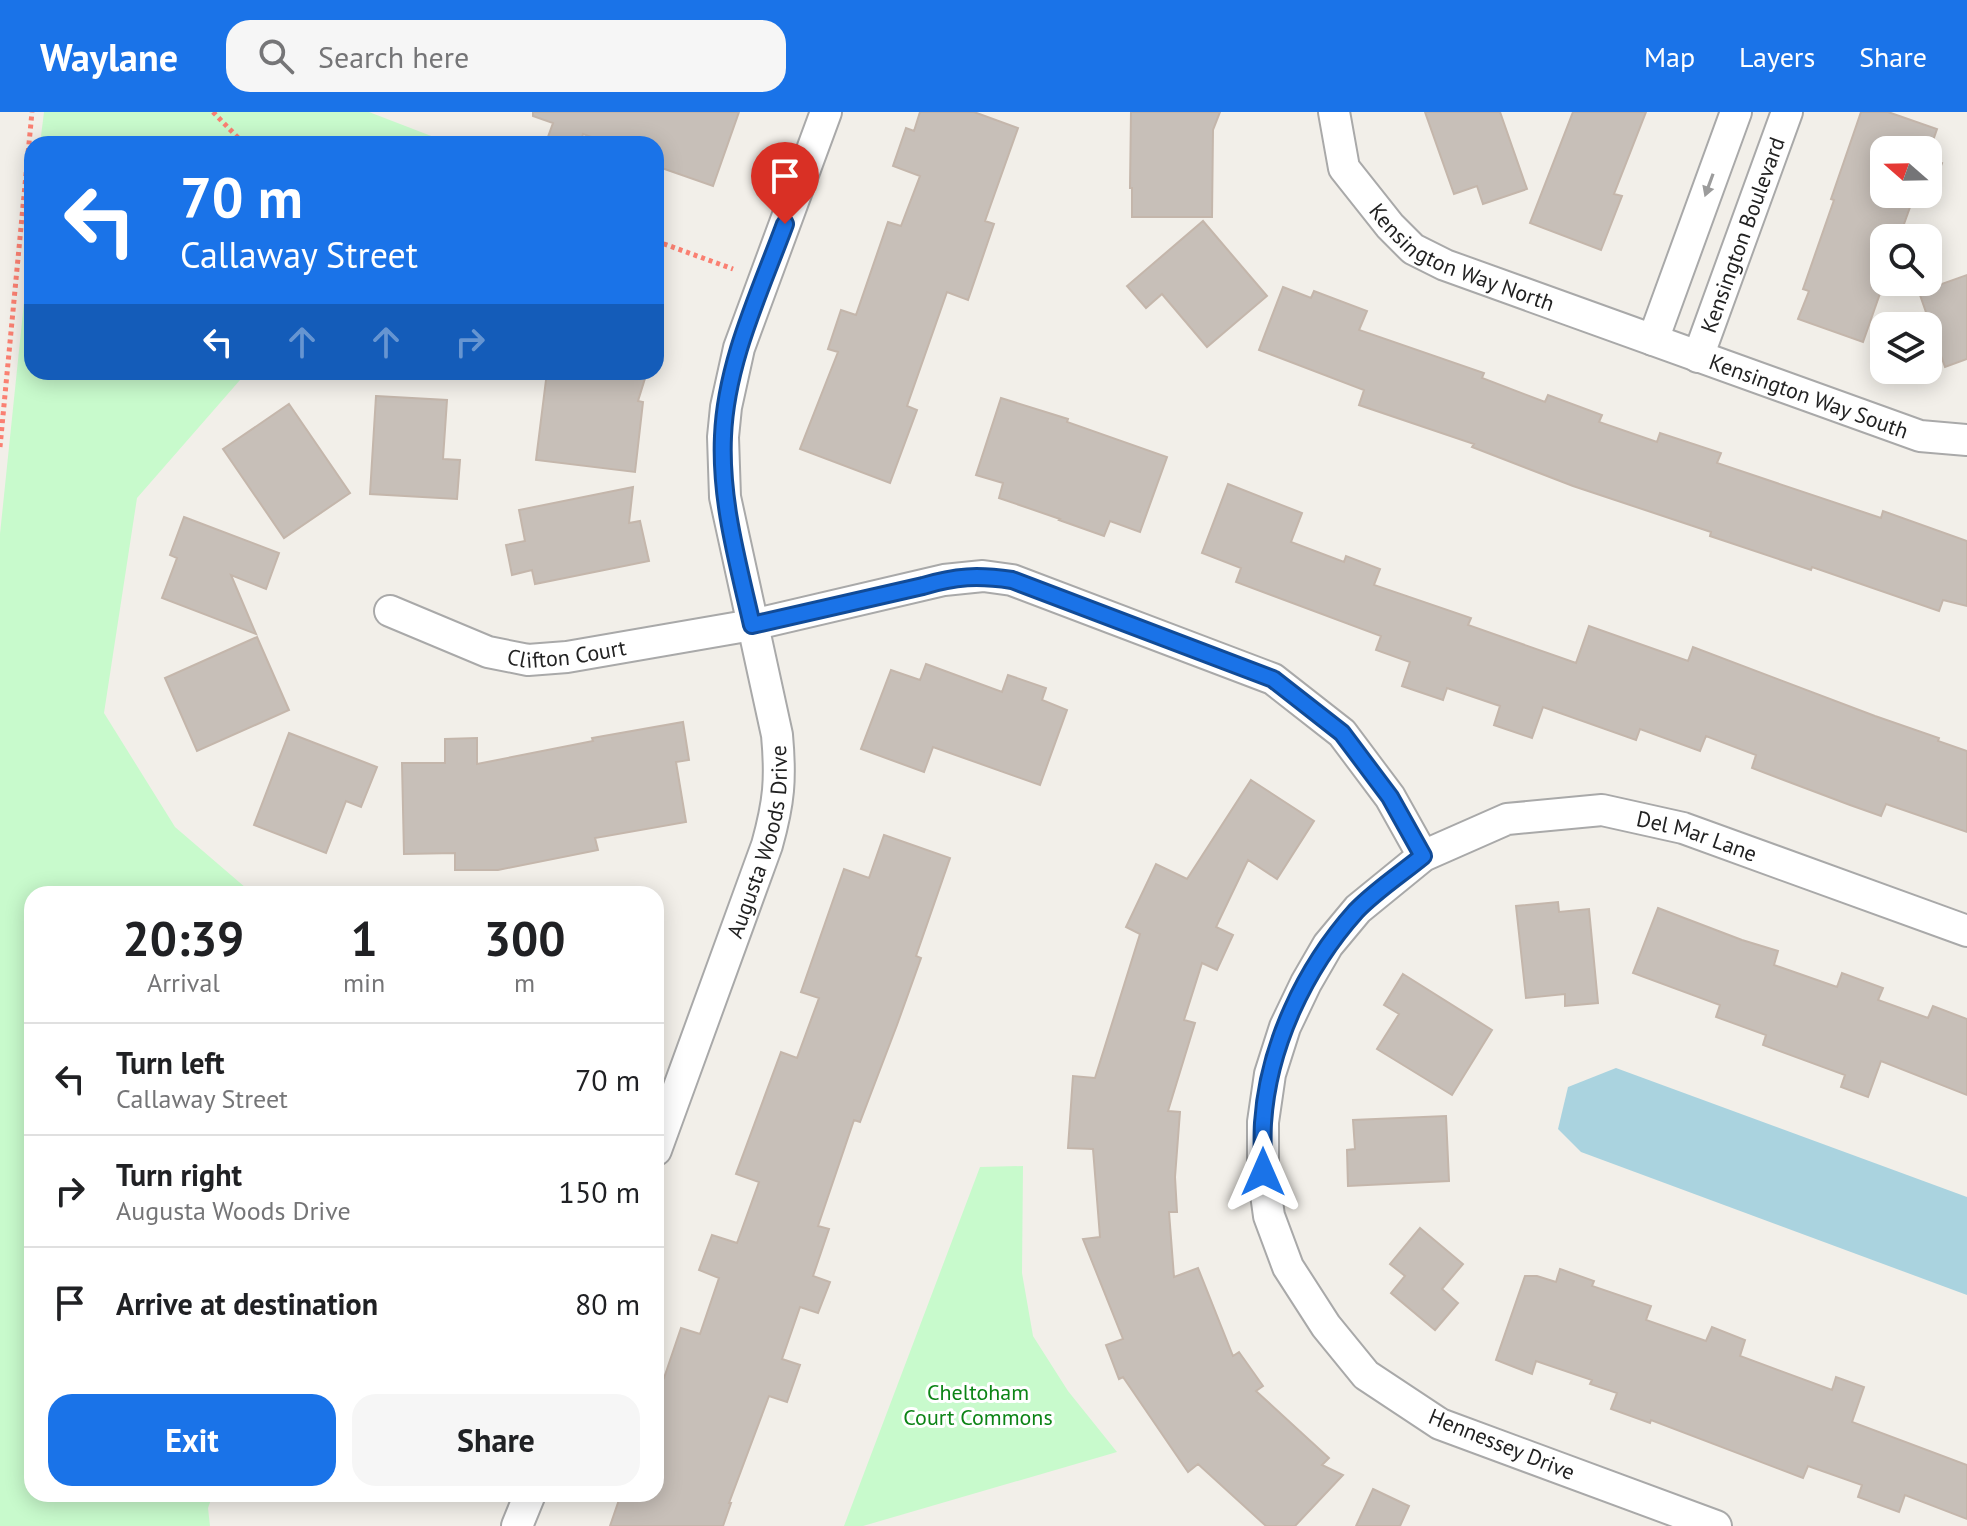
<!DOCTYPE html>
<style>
:root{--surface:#fff;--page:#f6f6f6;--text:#202124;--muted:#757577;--line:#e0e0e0;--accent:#1a73e8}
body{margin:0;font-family:"PT Sans",sans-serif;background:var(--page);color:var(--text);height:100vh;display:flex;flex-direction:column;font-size:30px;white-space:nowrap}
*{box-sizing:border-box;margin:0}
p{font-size:26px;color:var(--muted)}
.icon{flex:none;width:44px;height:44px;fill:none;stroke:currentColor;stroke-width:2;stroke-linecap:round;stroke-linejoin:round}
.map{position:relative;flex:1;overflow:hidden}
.panel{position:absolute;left:24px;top:774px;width:640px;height:616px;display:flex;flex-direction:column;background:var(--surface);border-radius:24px;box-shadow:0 4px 20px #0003}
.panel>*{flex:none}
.hud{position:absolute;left:24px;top:24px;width:640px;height:244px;border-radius:24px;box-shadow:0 4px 20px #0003;background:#1a73e8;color:#fff;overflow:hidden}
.needle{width:52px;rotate:290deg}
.fabs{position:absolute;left:1870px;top:24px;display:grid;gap:16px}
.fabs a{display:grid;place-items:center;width:72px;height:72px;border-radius:16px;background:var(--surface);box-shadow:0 4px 20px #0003;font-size:40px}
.pin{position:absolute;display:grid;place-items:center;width:68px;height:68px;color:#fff;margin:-82px -34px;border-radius:50% 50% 50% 0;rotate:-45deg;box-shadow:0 0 8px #0007}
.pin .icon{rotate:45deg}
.me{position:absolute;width:88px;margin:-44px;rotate:0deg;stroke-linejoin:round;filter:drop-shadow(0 0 6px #0008)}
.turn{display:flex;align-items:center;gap:28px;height:168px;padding:0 24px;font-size:36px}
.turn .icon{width:104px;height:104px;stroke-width:2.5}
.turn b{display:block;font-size:56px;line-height:68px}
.lanes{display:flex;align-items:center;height:76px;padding:0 24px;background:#0003;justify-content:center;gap:40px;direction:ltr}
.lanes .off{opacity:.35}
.eta{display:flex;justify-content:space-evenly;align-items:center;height:136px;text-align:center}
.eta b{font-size:48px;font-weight:700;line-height:56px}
.cta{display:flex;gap:16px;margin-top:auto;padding:16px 24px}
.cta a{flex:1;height:92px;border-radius:24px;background:var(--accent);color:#fff;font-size:32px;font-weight:700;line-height:92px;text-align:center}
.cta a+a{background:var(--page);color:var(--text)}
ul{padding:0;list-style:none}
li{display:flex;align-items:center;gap:24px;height:112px;padding:0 24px;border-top:2px solid var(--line)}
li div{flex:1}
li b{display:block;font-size:30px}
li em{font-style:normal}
header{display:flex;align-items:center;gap:48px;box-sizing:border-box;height:112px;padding:0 40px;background:var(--accent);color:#fff}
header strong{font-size:38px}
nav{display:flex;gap:44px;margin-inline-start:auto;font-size:28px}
.search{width:560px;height:72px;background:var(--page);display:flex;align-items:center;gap:20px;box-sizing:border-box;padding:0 28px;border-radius:24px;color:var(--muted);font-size:30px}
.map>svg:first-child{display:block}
</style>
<header>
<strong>Waylane</strong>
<div class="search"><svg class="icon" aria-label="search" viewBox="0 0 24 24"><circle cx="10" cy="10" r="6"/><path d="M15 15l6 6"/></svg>Search here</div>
<nav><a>Map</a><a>Layers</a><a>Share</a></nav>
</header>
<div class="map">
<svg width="1967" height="1414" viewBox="0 0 1967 1414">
<rect width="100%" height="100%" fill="#f2efe9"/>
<!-- park -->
<path fill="#c8facc" d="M44,0H369L452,32H40Z
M32,113V260H247L137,386L104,601L175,715L253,782H32V1382H213L208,1396L210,1414H0V422Z
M1023,1054L1022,1161L1033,1224L1068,1279L1117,1340L863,1414H844L980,1055Z"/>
<!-- water -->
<path fill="#aad3df" d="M1616,956L1967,1085V1183L1581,1040L1558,1017L1568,975Z"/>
<!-- building -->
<path fill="#c7bfb8" stroke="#c4b6ab" stroke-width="2" d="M533,0H739L713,74L656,54V32H611L583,22L580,32H568L548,25L553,11L533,4Z
M920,0H974L1018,16L985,109L994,112L968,188L947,180L907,294L917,298L890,371L800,337L838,240L828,237L841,198L856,203L888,110L901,114L920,64L893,54L906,16L914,19Z
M1131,0H1220L1213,18L1212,105H1132V76H1130Z
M1425,0H1500L1527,77L1483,92L1477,74L1454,82Z
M1573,0H1646L1614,82L1622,84L1601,138L1530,111Z
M1861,0H1888L1937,17L1928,43V38H1884V82H1928V46L1942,51L1928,89L1914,84L1899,126H1884V170L1863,230L1798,207L1809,179L1803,177L1834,88L1831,87Z
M1203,109L1267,184L1207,235L1162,182L1146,196L1127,174Z
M1967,163V247L1945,255L1919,180Z
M1283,175L1311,186L1314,179L1367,199L1359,218L1484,261L1482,266L1545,290L1548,283L1602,303L1599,310L1657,330L1660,321L1721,341L1717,351L1881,406L1883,399L1967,429V494L1943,488L1939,499L1812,455L1811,458L1710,424L1711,420L1573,374L1472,335L1474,332L1359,293L1364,278L1259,238Z
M547,260H647L638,289L643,290L635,360L536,348Z
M376,284L447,288L443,347L460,348L457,387L370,382Z
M1001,286L1068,307L1067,310L1167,345L1140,420L1110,409L1104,424L1059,408L1060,407L999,386L1003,371L976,363Z
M289,292L350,381L284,426L223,337Z
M1228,372L1302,401L1291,430L1344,450L1346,444L1380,457L1374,473L1471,506L1468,513L1576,551L1589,514L1688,549L1693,535L1875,604L1939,626L1938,629L1967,639V720L1886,692L1881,704L1850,693L1752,656L1756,643L1706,624L1700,639L1640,617L1636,628L1543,595L1532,626L1494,613L1500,594L1447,576L1443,588L1402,574L1410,550L1376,538L1381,524L1236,470L1241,456L1202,441Z
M633,375L629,411L640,409L649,449L535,472L532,458L512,463L506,433L525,429L519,398Z
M184,405L279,441L266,477L231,463L256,522L162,486L177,446L170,443Z
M257,525L289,598L197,639L165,566Z
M926,552L1002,580L1008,563L1046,576L1042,588L1067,598L1040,673L933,635L924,660L861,637L891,558L920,568Z
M683,610L689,648L676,650L686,710L595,726L598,738L498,758H455V741L404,742L402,651H445V627L477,626V652L593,629L592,626Z
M289,621L377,655L361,695L346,689L326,741L254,713Z
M1251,668L1314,709L1277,767L1248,748L1216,815L1233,823L1217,858L1202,851L1184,908L1195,911L1168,999L1180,1000L1175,1065L1177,1100H1169L1174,1165L1198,1156L1233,1244L1239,1240L1263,1274L1256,1279L1329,1346L1322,1353L1343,1363L1295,1414H1266L1198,1352L1188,1360L1123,1265L1119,1267L1106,1233L1123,1227L1083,1127L1100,1125L1093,1037L1068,1036L1073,964L1095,966L1140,822L1126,815L1156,752L1187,767Z
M884,723L950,746L916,844L921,846L897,913L860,1010L854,1008L818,1114L829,1117L813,1164L830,1170L818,1201L800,1195L782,1247L800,1253L787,1290L769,1284L729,1391H731L723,1414H610L621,1382H656V1263L664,1266L681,1216L700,1222L719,1166L699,1158L712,1123L737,1131L759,1070L736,1062L781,940L797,946L819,886L801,880L844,757L869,766Z
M1558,790L1559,800L1589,797L1598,891L1565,894V882L1526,886L1516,794Z
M1658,796L1742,828L1778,839L1774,853L1837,875L1842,861L1883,876L1878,888L1928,906L1933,894L1967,907V983L1881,949L1868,985L1841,975L1845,963L1763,933L1766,923L1716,905L1720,893L1633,861Z
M1403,862L1492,918L1452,983L1377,937L1399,902L1384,893Z
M1446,1004L1449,1069L1348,1074L1347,1038L1355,1037L1353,1008Z
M1420,1116L1463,1152L1442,1177L1458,1191L1435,1218L1391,1181L1405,1164L1390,1152Z
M1560,1157L1594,1169L1592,1174L1651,1194L1646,1208L1706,1229L1712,1215L1745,1228L1740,1244L1832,1278L1836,1265L1864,1275L1852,1310L1967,1353V1407L1905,1383L1899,1400L1858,1385L1862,1373L1808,1354L1803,1366L1651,1308L1650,1311L1611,1297L1617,1281L1590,1272L1592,1268L1536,1249L1532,1262L1496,1248L1525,1164H1537L1556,1170Z
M1373,1377L1409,1394L1400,1414H1356Z"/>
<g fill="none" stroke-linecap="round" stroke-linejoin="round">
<!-- minor casing -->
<g stroke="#a9a9a9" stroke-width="34">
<g id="minor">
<path id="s1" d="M1334,0L1344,56L1390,114L1413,137L1445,153L1920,324L1967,328"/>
<path d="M1653,228L1736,0"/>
<path id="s2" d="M1698,245L1787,0"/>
<path id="s3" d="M390,499L488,540L528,548L567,545L752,513L944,468L983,464L1012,468L1273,567L1342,621L1390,685L1423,744"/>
<path id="s4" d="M656,1038L767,733C779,690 781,667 777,623L725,385L723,325L726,295L739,236L826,0"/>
<path d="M517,1414L530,1382"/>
<path id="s5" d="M1716,1414L1440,1312L1366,1263L1326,1214L1288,1155L1269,1104L1263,1060V1010L1270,962L1285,915L1306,871L1328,833L1358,797L1423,744L1507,707L1602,698L1683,716L1967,819"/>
</g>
</g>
<!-- path -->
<path stroke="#fa8072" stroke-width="5" stroke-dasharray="4 4" stroke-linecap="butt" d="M213,0L244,32
M656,129L733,157
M0,335L32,0"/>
<!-- minor -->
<use href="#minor" stroke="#fff" stroke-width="30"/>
</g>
<!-- one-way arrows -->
<defs><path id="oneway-solid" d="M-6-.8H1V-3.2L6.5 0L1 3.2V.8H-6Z" transform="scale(2)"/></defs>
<use fill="#9c9c9c" href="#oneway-solid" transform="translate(1709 73) rotate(110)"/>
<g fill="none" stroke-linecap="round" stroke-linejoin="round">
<!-- route casing -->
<g stroke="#114b97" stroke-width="20">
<path id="route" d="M785,112C760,180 726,250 723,324C720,389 738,451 752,513L923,474C956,464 978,463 1012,468L1273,567L1342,621L1390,685L1423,744C1401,762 1375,779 1356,799C1305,856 1268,934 1263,1011C1262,1027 1263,1044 1263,1060"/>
</g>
<!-- route -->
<use href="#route" stroke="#1a73e8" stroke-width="14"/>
</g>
<g text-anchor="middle" stroke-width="6" stroke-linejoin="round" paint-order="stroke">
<!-- street labels -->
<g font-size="22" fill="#222" stroke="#fff">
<text dy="8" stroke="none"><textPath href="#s2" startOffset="130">Kensington Boulevard</textPath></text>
<text dy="8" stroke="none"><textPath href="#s1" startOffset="210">Kensington Way North</textPath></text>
<text dy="8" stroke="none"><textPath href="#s1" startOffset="586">Kensington Way South</textPath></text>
<text dy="8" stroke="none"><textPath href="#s3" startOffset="186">Clifton Court</textPath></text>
<text dy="8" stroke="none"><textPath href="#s5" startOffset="1272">Del Mar Lane</textPath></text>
<text dy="8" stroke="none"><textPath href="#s4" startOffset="326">Augusta Woods Drive</textPath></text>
<text transform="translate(1502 1332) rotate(22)" y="8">Hennessey Drive</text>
</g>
<!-- park labels -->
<g font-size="22" fill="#0c8416" stroke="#fff">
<text x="978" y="1288">Cheltoham<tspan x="978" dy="25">Court Commons</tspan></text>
</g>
</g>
</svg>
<div class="fabs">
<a><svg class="needle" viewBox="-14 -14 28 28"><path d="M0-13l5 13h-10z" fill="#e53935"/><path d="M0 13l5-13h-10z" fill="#757577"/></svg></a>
<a><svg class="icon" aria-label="search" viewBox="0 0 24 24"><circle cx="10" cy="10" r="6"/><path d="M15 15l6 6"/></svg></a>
<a><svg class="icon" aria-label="layers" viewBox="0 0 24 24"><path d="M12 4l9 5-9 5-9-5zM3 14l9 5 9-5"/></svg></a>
</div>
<div class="pin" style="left:785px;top:112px;background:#d93025"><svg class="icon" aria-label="arrive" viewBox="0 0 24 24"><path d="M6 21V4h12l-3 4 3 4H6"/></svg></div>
<svg class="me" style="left:1263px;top:1060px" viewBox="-20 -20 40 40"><path d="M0-17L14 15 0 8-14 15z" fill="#1a73e8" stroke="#fff" stroke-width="4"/></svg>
<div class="hud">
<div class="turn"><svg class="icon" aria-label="left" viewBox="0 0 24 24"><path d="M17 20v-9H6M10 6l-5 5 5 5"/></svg><div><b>70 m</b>Callaway Street</div></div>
<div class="lanes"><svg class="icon" aria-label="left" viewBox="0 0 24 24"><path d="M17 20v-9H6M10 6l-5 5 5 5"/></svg><svg class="icon off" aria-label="ahead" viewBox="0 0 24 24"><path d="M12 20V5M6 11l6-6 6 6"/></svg><svg class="icon off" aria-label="ahead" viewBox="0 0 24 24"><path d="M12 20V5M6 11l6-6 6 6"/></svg><svg class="icon off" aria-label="right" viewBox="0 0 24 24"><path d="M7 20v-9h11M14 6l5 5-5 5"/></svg></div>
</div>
<section class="panel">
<div class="eta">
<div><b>20:39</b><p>Arrival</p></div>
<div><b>1</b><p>min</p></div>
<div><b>300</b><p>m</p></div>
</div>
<ul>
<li><svg class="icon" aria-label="left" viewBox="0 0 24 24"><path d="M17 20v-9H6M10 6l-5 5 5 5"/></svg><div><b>Turn left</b><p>Callaway Street</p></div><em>70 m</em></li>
<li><svg class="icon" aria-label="right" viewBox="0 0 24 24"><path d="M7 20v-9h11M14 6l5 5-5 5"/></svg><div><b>Turn right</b><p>Augusta Woods Drive</p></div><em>150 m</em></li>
<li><svg class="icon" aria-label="arrive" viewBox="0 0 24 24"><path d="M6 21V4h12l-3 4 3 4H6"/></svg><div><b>Arrive at destination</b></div><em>80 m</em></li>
</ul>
<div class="cta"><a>Exit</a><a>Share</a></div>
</section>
</div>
